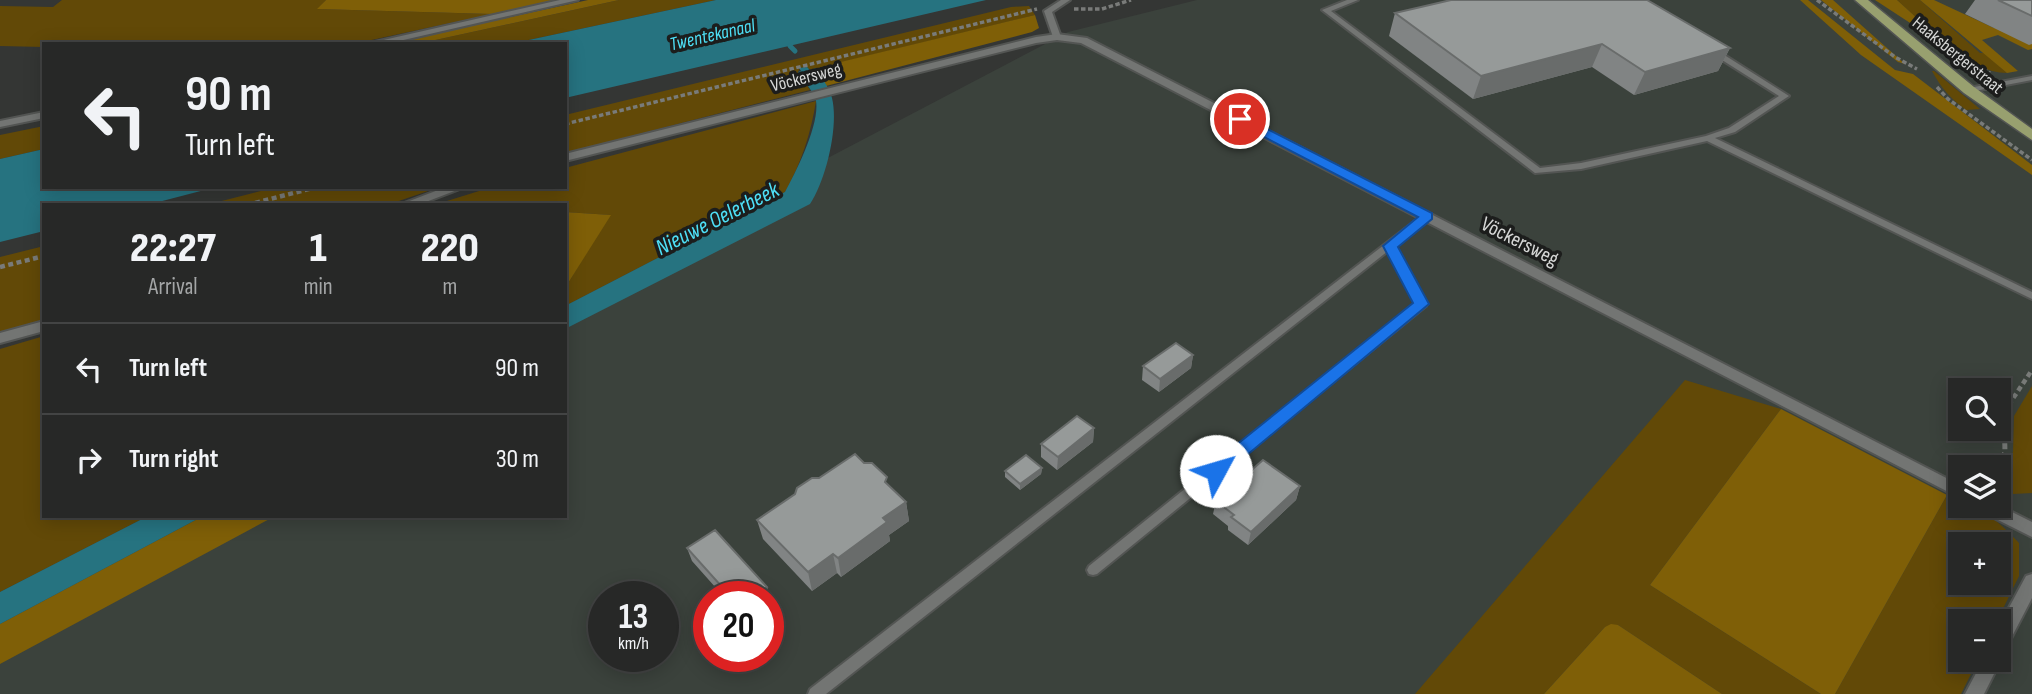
<!DOCTYPE html>
<meta charset="utf-8">
<style>
:root{--surface:#272827;--page:#333433;--text:#f1f3f6;--muted:#a4a6a7;--line:#434444}
body{margin:0;font-family:"Sofia Sans Condensed",sans-serif;background:var(--page);color:var(--text);height:100vh;display:flex;flex-direction:column;font-size:26px;white-space:nowrap}
*{box-sizing:border-box;margin:0}
p{font-size:23px;color:var(--muted)}
.icon{flex:none;width:38px;height:38px;fill:none;stroke:currentColor;stroke-width:2;stroke-linecap:round;stroke-linejoin:round}
.map{position:relative;flex:1;overflow:hidden}
.details{position:absolute;left:42px;top:203px;width:525px;height:315px;display:flex;flex-direction:column;background:var(--surface);border-radius:0px;box-shadow:0 4px 18px #0003,0 0 0 2px var(--line)}
.details>*{flex:none}
.banner{position:absolute;left:42px;top:42px;width:525px;height:147px;border-radius:0px;box-shadow:0 4px 18px #0003,0 0 0 2px var(--line);background:#272827;color:var(--text);overflow:hidden}
.tools{position:absolute;left:1948px;top:378px;display:grid;gap:14px}
.tools a{display:grid;place-items:center;width:63px;height:63px;border-radius:0px;background:var(--surface);box-shadow:0 4px 18px #0003,0 0 0 2px var(--line);font-size:35px}
.speed{position:absolute;left:588px;top:581px;display:flex;gap:14px;font-size:35px;font-weight:700;text-align:center}
.speed>*{display:grid;place-content:center;width:91px;height:91px;border-radius:50%;background:var(--surface);box-shadow:0 4px 18px #0003,0 0 0 2px var(--line);line-height:1}
.speed small{font-size:18px;font-weight:400}
.speed .limit{border:10px solid #d22;background:#fff;color:#111}
.pin{position:absolute;display:grid;place-items:center;width:60px;height:60px;color:#fff;margin:-30px;border:4px solid #fff;border-radius:50%;box-shadow:0 2px 7px #0007}
.me{position:absolute;width:77px;margin:-38px;rotate:51deg;stroke-linejoin:round;filter:drop-shadow(0 0 5px #0008)}
.turn{display:flex;align-items:center;gap:24px;height:147px;padding:0 28px;font-size:32px}
.turn .icon{width:91px;height:91px;stroke-width:2.5}
.turn b{display:block;font-size:49px;line-height:60px}
.eta{display:flex;justify-content:space-evenly;align-items:center;height:119px;text-align:center}
.eta b{font-size:42px;font-weight:800;line-height:49px}
ul{padding:0;list-style:none}
li{display:flex;align-items:center;gap:21px;height:91px;padding:0 28px;border-top:2px solid var(--line)}
li div{flex:1}
li b{display:block;font-size:26px}
li em{font-style:normal}
.map>svg:first-child{display:block}
</style>
<div class="map">
<svg width="2032" height="694" viewBox="0 0 2032 694">
<rect width="100%" height="100%" fill="#343634"/>
<!-- built -->
<path fill="#3b423c" fill-rule="evenodd" d="M1197,0H2032V694H0V592L144,516H565V296L1068,32ZM1960,390H1998V429H1960ZM1960,467H1998V506H1960ZM1960,544H1998V583H1960ZM604,597H663V656H604ZM709,597H768V656H709ZM1960,621H1998V660H1960Z"/>
<!-- green -->
<path fill="#624907" fill-rule="evenodd" d="M62,0H326L318,9L492,14L353,44H44V47L0,46V6L53,7Z
M619,0H716L510,44H417Z
M1897,0H1920L1980,53H1984L2007,73C1968,73 1925,25 1897,0Z
M1029,6L1035,15L810,70L806,67L800,68L798,72L810,90L565,153V115L1011,7Z
M1934,71L1980,109L1966,110C1951,99 1941,88 1932,71Z
M816,101C811,133 801,164 785,192L565,306V288L610,215L565,212V205H434L492,187H565V168Z
M44,126V149L0,159V135Z
M276,187H440L387,205H206Z
M44,246V321L0,333V257Z
M44,336V516H148L0,592V349Z
M1685,380L1781,409L1650,585L1821,694H1722L1618,625L1605,627L1544,694H1415Z
M2032,386V493L2013,494L1999,487V477L2013,452L2014,416Z
M1947,495L1960,502V506C1984,506 2004,527 2019,543V576L1997,621H1960V660H1978L1961,694H1835ZM1960,544H1998V583H1960Z"/>
<!-- forest -->
<path fill="#7f5f07" d="M326,0H556L492,14L317,9Z
M588,0H619L417,44H387Z
M1800,0H1808L1895,70L1913,74L2032,165V175L1861,55Z
M1821,0H1833L1905,64L1898,62Z
M1875,0H1897L1953,51Z
M1920,0H1934L1994,28L2011,25L2032,35V49L2028,50L1998,35L1982,40L2018,71L2007,73Z
M1035,15L1039,28L1032,32L826,86L816,68Z
M565,212L611,215L565,288Z
M1781,409L1947,495L1835,694H1821L1650,585Z
M203,516H275L0,664V624Z
M1611,624L1618,625L1722,694H1544L1605,627Z"/>
<!-- water -->
<path fill="#267380" d="M716,0H986L565,98V44H510Z
M807,67L810,70L816,68C821,77 829,87 832,98C839,126 826,180 810,204L565,329V306L785,192C796,172 820,124 816,101C814,92 803,80 798,72L801,71L799,68Z
M44,149V187H216L147,205H44V231L0,242V159Z
M148,516H203L0,624V592Z"/>
<g fill="none" stroke-linecap="round" stroke-linejoin="round">
<!-- stream -->
<path stroke="#267380" stroke-width="5" d="M790,46L795,51"/>
<!-- lane casing -->
<g stroke="#535553" stroke-width="4">
<path id="lane" d="M1061,0H1070L1052,12L1061,37L1057,39L1053,37L1044,11Z
M1347,0H1358L1331,11L1540,168L1581,163L1706,136L1729,128L1779,96L1711,53L1715,51H1718L1789,96L1735,132L1715,138L2032,292V299L1707,141L1581,169L1535,173L1322,10Z
M2032,76V80L1969,92L1965,90L1969,88Z
M1427,213L1430,214L1432,216L1430,218L1395,246L1427,304L1426,306L1097,574L1093,575L1089,574L1087,570L1089,566L1416,303L1388,251L826,694H808L810,689L1424,214Z"/>
</g>
<!-- street casing -->
<g stroke="#535553" stroke-width="4">
<path id="street" d="M560,0H578L386,44H366Z
M1057,34L1087,38L1960,485V498L1081,43L1057,40L1036,43L565,161V154L1036,37Z
M44,112V118L0,127V121Z
M446,187H465L418,205H399Z
M44,321V331L0,343V333Z
M1998,505L2032,522V537L1980,511L1978,506Z
M2032,574V598L2004,652L1998,654V628L2026,576Z
M1998,655L2001,660L1984,694H1965L1983,660H1998Z"/>
</g>
<!-- primary casing -->
<g stroke="#535553" stroke-width="3">
<path id="primary" d="M1855,0H1868L1974,87L2032,129V140L1964,93Z"/>
</g>
<!-- path-far2 -->
<path stroke="#797b79" stroke-width="3.5" stroke-dasharray="4.5 2.5" stroke-linecap="butt" d="M1817,0L1895,57L1917,69
M1074,9H1102L1131,0
M1952,52L1990,73
M1937,87L1948,99L2032,160
M565,124L1037,9"/>
<!-- path-far1 -->
<path stroke="#797b79" stroke-width="4.5" stroke-dasharray="5 3.5" stroke-linecap="butt" d="M247,205L317,187
M0,267L44,256
M2004,412L2032,370"/>
<!-- path -->
<path stroke="#797b79" stroke-width="5" stroke-dasharray="6 4.5" stroke-linecap="butt" d="M1995,467L2005,453L2004,410"/>
<!-- lane -->
<use href="#lane" fill="#737573" fill-rule="evenodd"/>
<!-- street -->
<use href="#street" fill="#737573" fill-rule="evenodd"/>
<!-- primary -->
<use href="#primary" fill="#98a06f" fill-rule="evenodd"/>
</g>
<!-- wall -->
<path fill="#818484" d="M1975,0H2032V44L2029,45L1965,14Z
M1395,13L1730,48L1718,71L1634,95L1592,67L1473,99L1389,36Z
M1193,355L1191,368L1159,392L1142,380L1143,366Z
M1094,428L1093,442L1057,470L1041,457V444Z
M864,463L906,502L909,521L889,535L890,541L841,577L837,573L812,591L763,539L757,520L819,478Z
M1042,468L1041,474L1020,490L1005,477V471Z
M1300,486L1296,500L1248,545L1228,530V526L1213,514L1216,501Z
M715,530L767,587L771,600L768,601V597H724L692,561L687,548Z"/>
<!-- shaded-wall -->
<path fill="#696c6b" d="M1602,44L1592,67L1473,99L1481,76Z
M1730,48L1718,71L1634,95L1645,72Z
M1193,355L1191,368L1159,392L1160,379Z
M1094,428L1093,442L1057,470L1058,457Z
M1042,468L1041,474L1020,490V484Z
M1300,486L1296,500L1248,545L1251,532Z
M906,502L909,521L889,535L890,541L841,577L838,558L883,518Z
M833,554L837,573L812,591L808,572Z
M767,587L771,600L768,601V597H753Z"/>
<!-- building -->
<path fill="#969a99" stroke="#696c6b" stroke-width="2" d="M1451,0H1647L1730,48L1645,72L1602,44L1481,76L1395,13Z
M1998,0H2032V16Z
M1176,343L1193,355L1160,379L1143,366Z
M1077,416L1094,428L1058,457L1041,444Z
M855,454L864,463H872L887,477L885,482L906,502L883,518L887,522L838,558L833,554L808,572L757,520L795,494L797,488L812,478H819Z
M1026,455L1042,468L1020,484L1005,471Z
M1263,460L1300,486L1251,532L1231,517L1234,515L1216,501Z
M715,530L767,587L753,597H731L687,548Z"/>
<!-- route -->
<path fill="#1a73e8" stroke="#114b97" stroke-width="2" d="M1240,115L1432,213V219L1398,247L1429,304L1223,475H1210L1207,471L1210,466L1413,303L1383,246L1418,217L1235,122L1233,119Z"/>
<g text-anchor="middle" stroke-width="7" stroke-linejoin="round" paint-order="stroke">
<!-- far-street labels -->
<g font-size="18" fill="#d6d7d6" stroke="#1c1d1c">
<text transform="translate(1958 55) rotate(39)" y="6">Haaksbergerstraat</text>
<text transform="translate(806 77) rotate(-14)" y="6">Vöckersweg</text>
</g>
<!-- far-water labels -->
<g font-size="19" font-style="italic" fill="#4ee0f7" stroke="#1c1d1c">
<text transform="translate(712 34) rotate(-13)" y="7">Twentekanaal</text>
</g>
<!-- street labels -->
<g font-size="21" fill="#d6d7d6" stroke="#1c1d1c">
<text transform="translate(1520 241) rotate(27)" y="7">Vöckersweg</text>
</g>
<!-- water labels -->
<g font-size="23" font-style="italic" fill="#4ee0f7" stroke="#1c1d1c">
<text transform="translate(717 218) rotate(-27)" y="8">Nieuwe Oelerbeek</text>
</g>
</g>
</svg>
<div class="tools">
<a><svg class="icon" aria-label="search" viewBox="0 0 24 24"><circle cx="10" cy="10" r="6"/><path d="M15 15l6 6"/></svg></a>
<a><svg class="icon" aria-label="layers" viewBox="0 0 24 24"><path d="M12 4l9 5-9 5-9-5zM3 14l9 5 9-5"/></svg></a>
<a>+</a>
<a>−</a>
</div>
<div class="speed"><div>13<small>km/h</small></div><div class="limit">20</div></div>
<div class="pin" style="left:1240px;top:119px;background:#d93025"><svg class="icon" aria-label="arrive" viewBox="0 0 24 24"><path d="M6 21V4h12l-3 4 3 4H6"/></svg></div>
<svg class="me" style="left:1216px;top:471px" viewBox="-20 -20 40 40"><circle r="19" fill="#fff"/><path d="M0-13L10 11 0 6-10 11z" fill="#1a73e8"/></svg>
<div class="banner">
<div class="turn"><svg class="icon" aria-label="left" viewBox="0 0 24 24"><path d="M17 20v-9H6M10 6l-5 5 5 5"/></svg><div><b>90 m</b>Turn left</div></div>
</div>
<section class="details">
<div class="eta">
<div><b>22:27</b><p>Arrival</p></div>
<div><b>1</b><p>min</p></div>
<div><b>220</b><p>m</p></div>
</div>
<ul>
<li><svg class="icon" aria-label="left" viewBox="0 0 24 24"><path d="M17 20v-9H6M10 6l-5 5 5 5"/></svg><div><b>Turn left</b></div><em>90 m</em></li>
<li><svg class="icon" aria-label="right" viewBox="0 0 24 24"><path d="M7 20v-9h11M14 6l5 5-5 5"/></svg><div><b>Turn right</b></div><em>30 m</em></li>
</ul>
</section>
</div>
